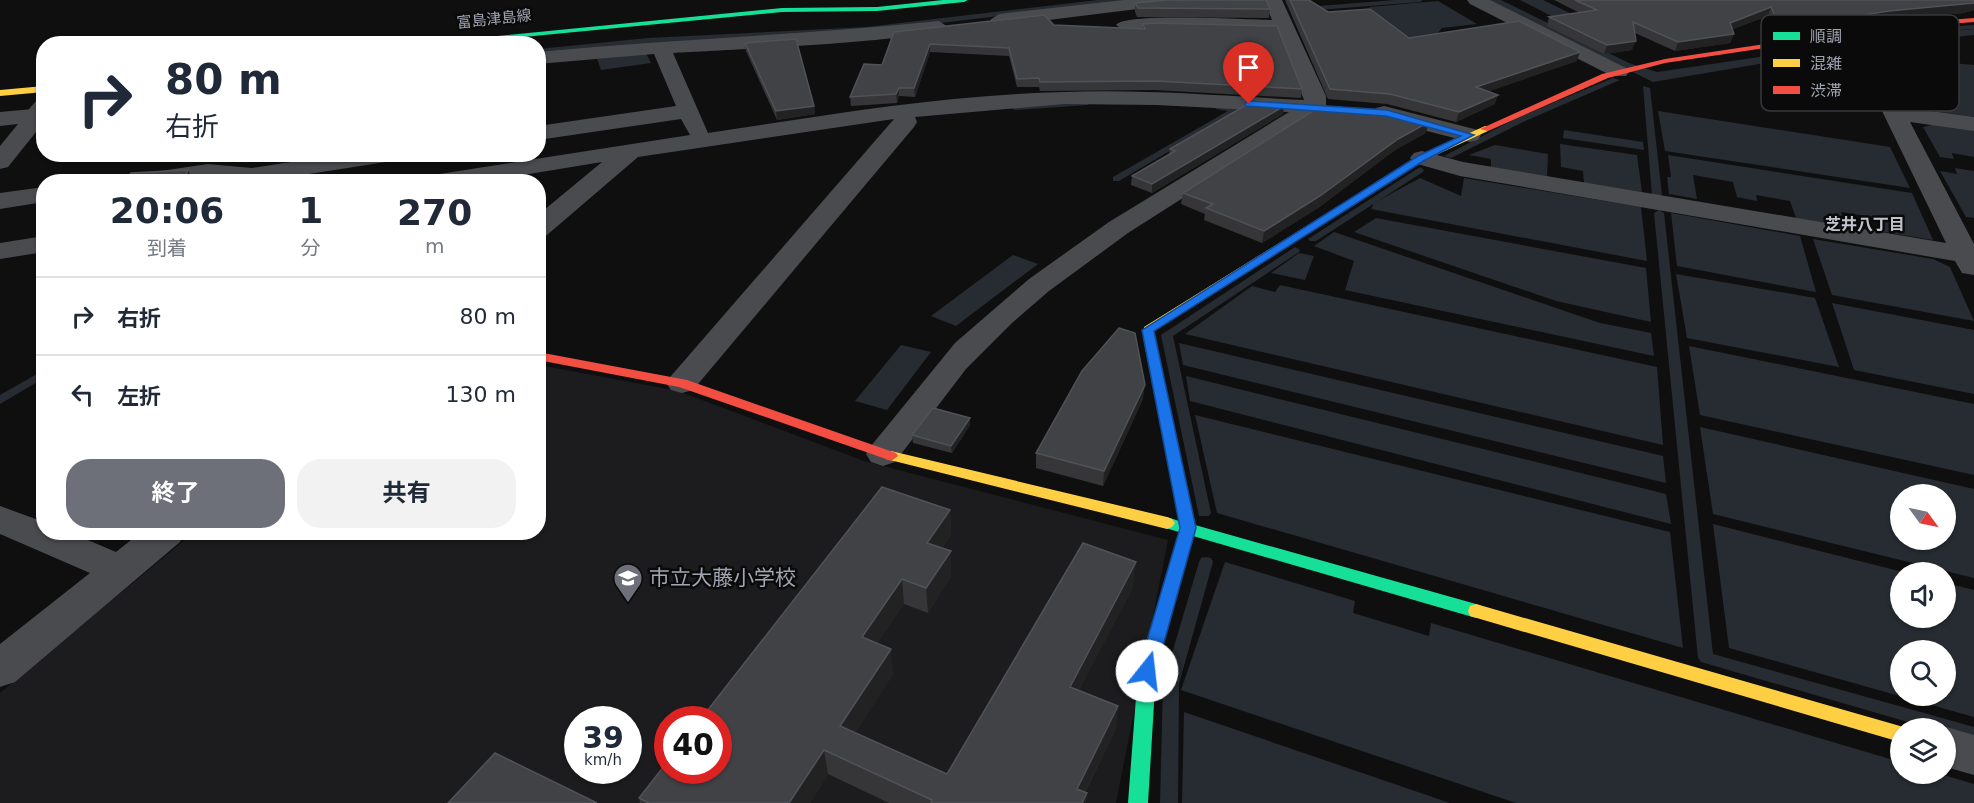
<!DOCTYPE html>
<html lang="ja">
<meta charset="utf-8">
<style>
:root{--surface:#fff;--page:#f2f2f3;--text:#1f2937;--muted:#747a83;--line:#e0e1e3;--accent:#6d7079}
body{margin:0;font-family:"DejaVu Sans","Noto Sans JP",sans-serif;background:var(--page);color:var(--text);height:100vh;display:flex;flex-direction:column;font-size:22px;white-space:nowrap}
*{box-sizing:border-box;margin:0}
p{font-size:20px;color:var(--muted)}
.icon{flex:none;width:33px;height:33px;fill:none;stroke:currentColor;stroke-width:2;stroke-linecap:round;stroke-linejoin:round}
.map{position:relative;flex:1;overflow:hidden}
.sheet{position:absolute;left:36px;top:174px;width:510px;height:366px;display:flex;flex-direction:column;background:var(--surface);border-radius:24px;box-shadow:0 2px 4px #0004}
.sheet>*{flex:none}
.banner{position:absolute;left:36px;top:36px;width:510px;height:126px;border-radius:24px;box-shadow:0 2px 4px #0004;background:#fff;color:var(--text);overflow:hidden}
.needle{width:39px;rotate:123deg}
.tools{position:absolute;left:1890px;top:484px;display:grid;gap:12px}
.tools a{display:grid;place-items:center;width:66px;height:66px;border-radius:50%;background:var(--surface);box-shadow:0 2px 4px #0004;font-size:30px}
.speed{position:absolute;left:564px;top:706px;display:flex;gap:12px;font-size:30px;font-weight:700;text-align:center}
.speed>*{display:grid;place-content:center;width:78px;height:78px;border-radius:50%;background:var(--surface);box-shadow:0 2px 4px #0004;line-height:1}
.speed small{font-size:15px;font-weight:400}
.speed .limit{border:9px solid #d22;background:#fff;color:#111}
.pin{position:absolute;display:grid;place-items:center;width:51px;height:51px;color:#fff;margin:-62px -26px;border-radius:50% 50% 50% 0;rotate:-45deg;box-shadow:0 0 6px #0007}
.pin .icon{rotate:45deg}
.me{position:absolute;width:66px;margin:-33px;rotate:16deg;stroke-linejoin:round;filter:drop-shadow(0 0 4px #0008)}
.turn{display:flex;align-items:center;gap:21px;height:126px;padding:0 30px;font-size:27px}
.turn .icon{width:78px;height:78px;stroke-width:2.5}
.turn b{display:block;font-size:42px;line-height:51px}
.eta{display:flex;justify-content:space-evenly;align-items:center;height:102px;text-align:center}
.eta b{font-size:36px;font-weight:700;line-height:42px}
.primary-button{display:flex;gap:12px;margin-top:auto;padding:12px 30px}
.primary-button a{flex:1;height:69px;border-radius:24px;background:var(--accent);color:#fff;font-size:24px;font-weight:700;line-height:69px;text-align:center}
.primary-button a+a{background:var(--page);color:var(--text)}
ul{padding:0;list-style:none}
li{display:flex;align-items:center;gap:18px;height:78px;padding:0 30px;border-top:2px solid var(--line)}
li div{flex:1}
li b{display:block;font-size:22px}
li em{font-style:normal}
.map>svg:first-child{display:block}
</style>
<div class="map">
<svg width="1974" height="803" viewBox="0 0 1974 803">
<rect width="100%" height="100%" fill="#0f0f10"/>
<!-- built -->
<path fill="#1c1c1e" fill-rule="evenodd" d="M539,365L678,391L864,461L1168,540L1116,803H0V693L193,533L538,532ZM578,720H628V771H578ZM668,720H718V771H668Z"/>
<!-- water -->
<path fill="#262c32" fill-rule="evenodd" d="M1098,0H1131L899,28L539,54L538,49L648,38L866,27Z
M1486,0H1501L1629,63L1657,72L1909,35L1974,29V35L1866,46L1653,82Z
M1520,0H1543L1582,19L1563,22Z
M1438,1L1477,24L1442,28L1436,35L1403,38L1369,7Z
M646,53L651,63L601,70L597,59Z
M1887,57L1974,65V117L1919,109Z
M1658,111L1890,147L1910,188L1665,151Z
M1936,124L1974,129V157L1952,153L1954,159L1940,157L1923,127Z
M1564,130L1643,142L1644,150L1563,138Z
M1560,144L1637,155L1642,192L1584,183L1583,171L1561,167Z
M1495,145L1548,154L1547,177L1491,167V159L1469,155Z
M1668,155L1912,193L1933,240L1884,232L1878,218L1841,212L1845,226L1796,218L1790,201L1756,195L1757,201L1737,197L1733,182L1693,175L1697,199L1669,194L1667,177H1671Z
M1955,168L1974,171V218L1966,217L1940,171L1957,174Z
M1420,178L1461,196L1464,178L1641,207L1647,261L1371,209L1374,203Z
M1671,213L1800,236L1816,292L1677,266Z
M1376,218L1646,268L1651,322L1556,301L1354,232Z
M1334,232L1600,323L1651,333L1654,356L1345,290L1354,261L1314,246Z
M1813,239L1933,259L1950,267L1974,321L1832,295Z
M1299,253L1314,256L1305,280L1271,273Z
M1013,255L1038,264L956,326L931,316Z
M1676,274L1815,298L1839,367L1687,338Z
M1280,285L1657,367L1663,445L1185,334L1252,286L1275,292Z
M1832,303L1974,330V394L1854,370Z
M1179,343L1663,456L1666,483L1183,365Z
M901,345L931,352L887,410L855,401Z
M1689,346L1974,404V475L1700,415Z
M1186,376L1666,494L1671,524L1190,401Z
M1195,415L1670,532L1683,648L1217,513Z
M1700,427L1974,489V578L1713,514ZM1900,495H1946V540H1900Z
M1713,524L1907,573H1900V618H1946V583L1974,590V717L1729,648ZM1900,651H1946V696H1900Z
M1225,562L1355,601L1353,613L1429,636L1431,623L1900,762V774H1940L1974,784V803H1516L1181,690Z
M1184,712L1450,803H1182Z"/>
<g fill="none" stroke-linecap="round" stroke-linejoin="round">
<!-- stream -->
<path fill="#262c32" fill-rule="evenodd" d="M1395,0H1423L1420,2L1306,11L1303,9L1306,7Z
M1974,25V29L1930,32L1927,30L1930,28Z
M1613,78L1620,80L1523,122L1451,158L1444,156L1517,118Z
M1643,86L1650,88L1662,195L1657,198L1652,195Z
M1085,101L1089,103L1088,105L1015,110L1011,108L1015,106Z
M1216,105L1235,108L1239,110L1119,181H1113V177L1228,111L1216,109Z
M1420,167L1424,170L1423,172L1316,241H1310L1308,239Z
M1659,210L1664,213L1713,654L1974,727V741L1946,733V729H1932L1701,662L1698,658L1654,213Z
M1295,247L1300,250L1299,252L1173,336L1211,513L1209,516H1199L1161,335Z
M44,370V378L0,404V395Z
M1206,557L1211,558L1213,562L1179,684L1178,803H1160L1163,684L1199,562L1201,558Z"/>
<!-- street -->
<path fill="#4a4b4f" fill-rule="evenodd" d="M1124,0H1179L1170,5L999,26L990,20L999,14Z
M1264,0H1282L1326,96V108L1323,113L1293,128L1128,233L1049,291L1012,323L966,369L895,462L883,466L871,462L866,454L871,446L955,343L1029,279L1109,222L1289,112L1157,105L1064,104L915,117L917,122L914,127L693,390L682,393L671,390L666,383L671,376L894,119L638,157L547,235L538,237V215L602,162L481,182H421L424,177L433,175L690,135L681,119L538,140V126L676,106L654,54L538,64V52C672,39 805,35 939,21L948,27C939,41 706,51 673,53L708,133C826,115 944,95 1064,92C1144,89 1224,96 1304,100L1277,32L1154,29L1125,31L1116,25C1125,12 1250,20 1272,20Z
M1467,0H1490L1626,68L1629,72L1626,76H1612L1470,4Z
M1825,33L1867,50L1902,107L1974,117V131L1910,122L1974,244V275L1962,273L1955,261L1460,176L1414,163L1410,158L1414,153L1422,151L1463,162L1946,243L1883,113L1852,58L1818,43L1815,39Z
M1384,106L1478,130L1481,135L1478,140L1470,142L1376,118L1373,113L1376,108Z
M44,108V122L8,167L0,169V146L18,124L0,126V112Z
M341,154H403L400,159L392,161L258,182L208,178L186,182H121L124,177L133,175L208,164L252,168Z
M44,187V202L0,209V193Z
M44,236V252L0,259V243Z
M0,506L44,522V532H69L116,552L141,532H186L180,542L15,682L0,687V644L90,573L0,534Z
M1946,727L1974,735V775L1946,767V729H1940Z"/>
<!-- fast -->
<path fill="#16e098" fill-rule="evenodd" d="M943,0H968L964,2L877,11L782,12L452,44H417L782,8L877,7Z
M1149,333L1155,337L1195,525L1476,604L1482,606L1484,611L1482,616L1476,618L1193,536L1156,671L1148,803H1128L1138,671L1179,532L1162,527L1159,523L1162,519L1167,517L1179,521L1143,337Z"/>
<!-- slow -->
<path fill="#ffcf43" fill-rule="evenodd" d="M44,86V92L0,96V90Z
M1485,126L1488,127V131L1425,160L1154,331L1153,340L1149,341L1143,337L1144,327L1419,156Z
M891,451L1167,517L1172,519L1175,523L1172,527L1167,529L886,459L884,456Z
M1476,604L1900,726L1907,729H1900V742L1470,616L1468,611L1470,606Z"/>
<!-- jam -->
<path fill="#f24e42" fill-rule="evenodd" d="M1974,18V22L1900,28L1665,63L1608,78L1488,131L1480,129L1602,74L1665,59L1900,24Z
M538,352L687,380L896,453L898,456L891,461L886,459L679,387L538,360Z"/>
<!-- street-bridge -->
<path stroke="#4a4b4f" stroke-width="20" d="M32,121L44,107"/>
</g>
<!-- wall -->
<path fill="#363639" d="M1285,0H1309L1328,12L1409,38L1577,61L1488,91L1495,104L1456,122L1387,104L1328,99Z
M1554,0H1974V10L1964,13L1884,20L1776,37L1768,16L1732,29L1734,34L1730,43L1675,51L1635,33L1632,50L1604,54L1547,26L1549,17L1580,13Z
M1135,3L1270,9L1269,18L1137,17L1135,12Z
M1143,24L1302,89L1301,98L1154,90L1040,91L1039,87H1017L1009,56L930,52L915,97L899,96L897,103L851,106L850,97L882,65L894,32L1054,25L1143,29Z
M745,43L814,106L815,114L777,120L746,51Z
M1284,106L1283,114L1152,193L1131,185L1132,176L1169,154L1170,149Z
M1426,133L1395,150L1318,208L1262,243L1204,220L1205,214L1181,204L1183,193Z
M1143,399L1103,486L1036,468V453Z
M970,418V425L952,453L913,443L912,435Z
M950,510L951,535L942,548L951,551V576L928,613L904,604L877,643L893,674L855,733L947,774L1133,587L1079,690L1118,706L1115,731L1085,792L1086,803H889L828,774L810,803H640L639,798Z"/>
<!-- shaded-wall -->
<path fill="#222223" d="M1974,3V10L1964,13L1884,20L1776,37L1781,28L1889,11Z
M1771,7L1768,16L1726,32L1730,23Z
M1734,34L1730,43L1675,51L1678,42Z
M1636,41L1632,50L1604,54L1607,45Z
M930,44V52L915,97L914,88Z
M1580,52L1577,61L1473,97L1476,87Z
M899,88V96L897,103L896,94Z
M1498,95L1495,104L1456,122L1459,112Z
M814,106L815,114L777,120L776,111Z
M1284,106L1283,114L1152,193V184Z
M1429,122L1426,133L1395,150L1318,208L1262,243L1264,231L1398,139Z
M188,170L194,182H183Z
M1145,385L1143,399L1103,486L1104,471Z
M970,418V425L952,453L951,446Z
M950,510L951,535L928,568L927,543Z
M951,551V576L928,613L926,588Z
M1136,562L1133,587L1068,712L1070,687Z
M902,579L904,604L864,662L862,637Z
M891,649L893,674L844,751L840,726Z
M1118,706L1115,731L1079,803L1077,789Z
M824,750L828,774L810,803H789Z
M1087,793L1086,803H1082Z"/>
<!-- building -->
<path fill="#414246" stroke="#505257" stroke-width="1.5" d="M1167,0H1266L1270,9L1138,8L1135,3Z
M1290,0H1309L1328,12L1370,9L1409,38L1519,21L1580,52L1476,87L1498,95L1459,112L1390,94L1330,89Z
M1575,0H1974V3L1889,11L1781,28L1771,7L1730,23L1734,34L1678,42L1633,22L1636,41L1607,45L1549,17L1597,10Z
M1044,15L1054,25L1145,29L1143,24L1155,23L1277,26L1302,89L1155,81L1040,82L1039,78L1017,79L1009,48L930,44L914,88H899L896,94L850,97L864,64L882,65L894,32Z
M796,39L814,106L776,111L745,43Z
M1248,104L1284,106L1152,184L1132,176L1175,151L1170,149Z
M1321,106L1388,111L1429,122L1398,139L1320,196L1264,231L1206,208L1213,204L1183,193Z
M188,170L183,182H126L131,173Z
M1119,328L1135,333L1145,385L1104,471L1036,453L1082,371Z
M933,408L970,418L951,446L912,435Z
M882,487L950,510L927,543L951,551L926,588L902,579L862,637L891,649L840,726L947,774L1083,543L1136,562L1070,687L1118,706L1077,789L1087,793L1082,803H931L932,800L824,750L789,803H649L639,798L668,761V771H718V720H700Z
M495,753L597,803H448Z"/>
<!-- route -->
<path fill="#1a73e8" stroke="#114b97" stroke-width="1.5" d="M1249,101L1387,110L1474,135L1425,160L1154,331L1196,528L1156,671L1154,676L1147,678L1141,676L1138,671L1180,528L1142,330L1418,156L1461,136L1386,116L1246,106L1245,104Z"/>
<!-- icons -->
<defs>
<g id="school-pin" transform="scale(1.5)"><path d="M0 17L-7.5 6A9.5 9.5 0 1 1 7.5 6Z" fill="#6d7079" stroke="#0a0a0b"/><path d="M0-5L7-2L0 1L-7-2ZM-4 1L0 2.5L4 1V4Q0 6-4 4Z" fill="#fff"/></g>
</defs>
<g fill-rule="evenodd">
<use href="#school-pin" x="628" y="578"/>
</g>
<g text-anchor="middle" stroke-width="5" stroke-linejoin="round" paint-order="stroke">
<!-- far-street labels -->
<g font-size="15" fill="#a0a5b1" stroke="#0a0a0b">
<text transform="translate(494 19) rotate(-6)" y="5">富島津島線</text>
</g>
<!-- far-neighbourhood labels -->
<g font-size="16" font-weight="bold" fill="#c1c4cd" stroke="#0a0a0b">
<text x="1865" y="230">芝井八丁目</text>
</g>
<!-- near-poi labels -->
<g font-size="21" fill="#a0a5b1" stroke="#0a0a0b" text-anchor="start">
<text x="649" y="585">市立大藤小学校</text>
</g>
</g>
<!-- legend -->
<rect x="1761" y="15" width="198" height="96" rx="9" fill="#0a0a0b" stroke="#37383d" stroke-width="1.5"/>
<rect x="1773" y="32" width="27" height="8" fill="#16e098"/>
<rect x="1773" y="59" width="27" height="8" fill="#ffcf43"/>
<rect x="1773" y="86" width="27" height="8" fill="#f24e42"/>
<g font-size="16" fill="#a0a5b1">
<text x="1810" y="42">順調</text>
<text x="1810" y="69">混雑</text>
<text x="1810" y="96">渋滞</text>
</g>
</svg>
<div class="tools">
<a><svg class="needle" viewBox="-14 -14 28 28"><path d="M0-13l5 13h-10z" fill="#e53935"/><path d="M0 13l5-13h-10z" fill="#747a83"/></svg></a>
<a><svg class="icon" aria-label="sound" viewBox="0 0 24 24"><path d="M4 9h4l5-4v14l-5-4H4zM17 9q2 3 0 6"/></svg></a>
<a><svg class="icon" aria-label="search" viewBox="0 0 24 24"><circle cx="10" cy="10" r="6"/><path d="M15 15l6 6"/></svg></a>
<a><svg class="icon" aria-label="layers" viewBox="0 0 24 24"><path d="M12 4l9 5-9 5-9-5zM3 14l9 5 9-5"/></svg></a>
</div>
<div class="speed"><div>39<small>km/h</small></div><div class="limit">40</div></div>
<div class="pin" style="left:1249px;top:104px;background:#d93025"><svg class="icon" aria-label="arrive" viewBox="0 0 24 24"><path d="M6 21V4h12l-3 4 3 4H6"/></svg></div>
<svg class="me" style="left:1147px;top:671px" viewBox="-20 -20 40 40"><circle r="19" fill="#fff"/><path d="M0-13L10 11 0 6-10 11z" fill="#1a73e8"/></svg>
<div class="banner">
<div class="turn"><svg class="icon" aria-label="right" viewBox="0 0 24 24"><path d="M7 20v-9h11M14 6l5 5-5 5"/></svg><div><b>80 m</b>右折</div></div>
</div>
<section class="sheet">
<div class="eta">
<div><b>20:06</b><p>到着</p></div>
<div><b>1</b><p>分</p></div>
<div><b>270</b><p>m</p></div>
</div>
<ul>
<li><svg class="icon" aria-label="right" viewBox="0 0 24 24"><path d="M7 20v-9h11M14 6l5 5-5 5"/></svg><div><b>右折</b></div><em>80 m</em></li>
<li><svg class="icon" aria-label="left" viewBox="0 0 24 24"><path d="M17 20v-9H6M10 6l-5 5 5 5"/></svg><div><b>左折</b></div><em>130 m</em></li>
</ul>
<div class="primary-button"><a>終了</a><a>共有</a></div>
</section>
</div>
